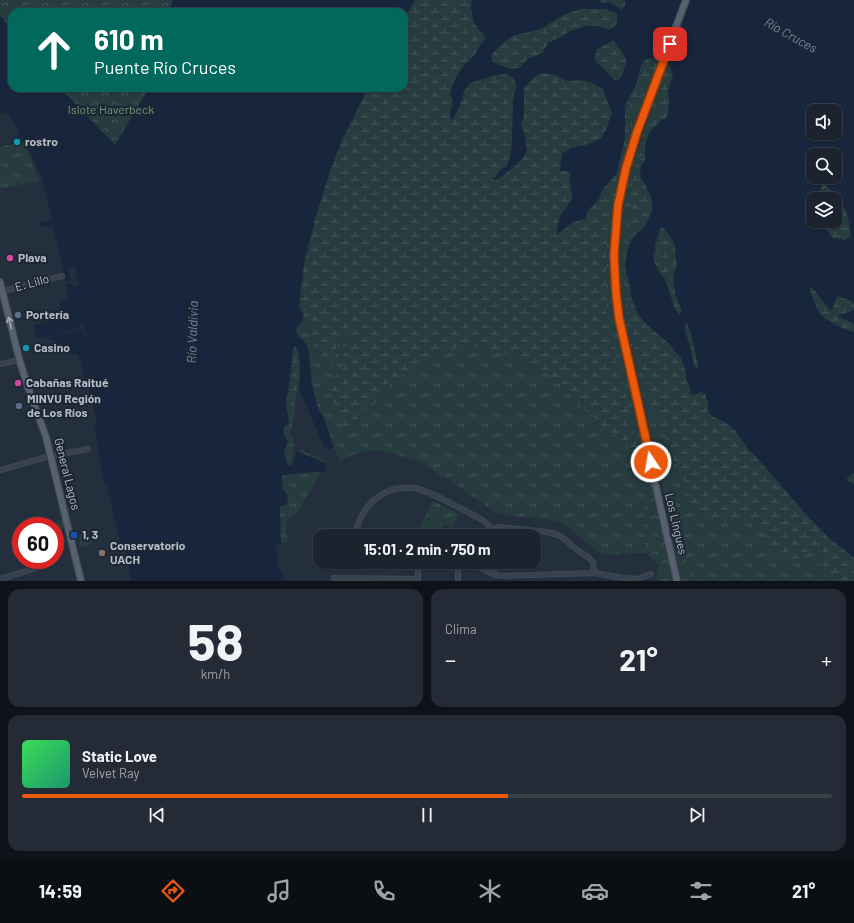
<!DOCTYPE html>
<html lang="es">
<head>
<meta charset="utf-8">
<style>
  :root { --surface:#1b232e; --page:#242b36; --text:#f1f3f6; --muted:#a0a4aa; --line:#39404a; --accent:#ea580c }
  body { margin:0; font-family:Barlow,sans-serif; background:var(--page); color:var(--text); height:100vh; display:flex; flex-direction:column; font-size:15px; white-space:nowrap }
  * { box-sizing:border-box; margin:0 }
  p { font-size:13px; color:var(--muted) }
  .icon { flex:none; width:22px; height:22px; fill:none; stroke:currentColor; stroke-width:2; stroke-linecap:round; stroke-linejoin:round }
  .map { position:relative; height:581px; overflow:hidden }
  .panel { display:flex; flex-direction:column; gap:8px; padding:8px; background:#0f1319; flex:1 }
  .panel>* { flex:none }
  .hud { position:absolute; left:8px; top:8px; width:400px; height:84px; border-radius:12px; box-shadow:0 1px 3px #0004,0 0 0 1px var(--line); background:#00695c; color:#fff; overflow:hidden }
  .buttons { position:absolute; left:806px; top:104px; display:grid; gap:8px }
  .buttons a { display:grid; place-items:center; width:36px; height:36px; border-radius:8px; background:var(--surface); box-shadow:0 1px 3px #0004,0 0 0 1px var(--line); font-size:20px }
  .speed { position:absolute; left:12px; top:517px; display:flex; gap:8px; font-size:20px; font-weight:700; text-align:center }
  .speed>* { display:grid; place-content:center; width:52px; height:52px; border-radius:50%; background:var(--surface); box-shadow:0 1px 3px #0004,0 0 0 1px var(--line); line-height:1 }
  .speed .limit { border:6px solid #d22; background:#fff; color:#111 }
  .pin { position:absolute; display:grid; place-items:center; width:34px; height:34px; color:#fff; margin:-17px; border-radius:8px; box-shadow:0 2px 6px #0006 }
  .me { position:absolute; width:44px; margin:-22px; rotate:348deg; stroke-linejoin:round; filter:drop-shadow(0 0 3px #0008) }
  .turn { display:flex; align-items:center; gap:14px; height:84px; padding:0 20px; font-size:18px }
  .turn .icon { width:52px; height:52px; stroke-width:2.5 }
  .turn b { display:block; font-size:28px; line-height:34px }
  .big { font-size:30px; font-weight:700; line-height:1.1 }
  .panel .tile { flex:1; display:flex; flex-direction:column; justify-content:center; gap:6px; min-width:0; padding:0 14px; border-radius:12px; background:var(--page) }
  .panel .dial { align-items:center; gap:0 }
  .dial b { font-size:52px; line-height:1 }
  .song { display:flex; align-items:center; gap:12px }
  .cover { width:48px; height:48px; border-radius:6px; background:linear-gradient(135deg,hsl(130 70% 55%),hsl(160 70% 35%)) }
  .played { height:4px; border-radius:2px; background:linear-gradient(90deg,var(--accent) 60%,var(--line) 60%) }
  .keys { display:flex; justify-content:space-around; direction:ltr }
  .heat { display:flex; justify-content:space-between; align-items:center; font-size:22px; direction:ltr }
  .panel .tiles { flex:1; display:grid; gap:8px; grid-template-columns:1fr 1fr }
  .tile:last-child { grid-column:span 2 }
  .trip { position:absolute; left:313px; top:529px; width:228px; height:40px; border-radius:12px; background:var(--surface); box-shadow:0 1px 3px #0004,0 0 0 1px var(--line); font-weight:700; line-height:40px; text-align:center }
  .tabs { display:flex; height:64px; justify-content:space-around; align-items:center; background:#0b0e12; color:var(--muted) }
  .tabs .icon { width:28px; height:28px }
  .tabs .current { color:var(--accent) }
  .tabs b { font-size:18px; color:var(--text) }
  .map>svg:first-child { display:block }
  .grass { fill:url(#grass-tufts); fill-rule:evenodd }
  .forest { fill:url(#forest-crowns) }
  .wetland { fill:url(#wetland-marsh) }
  .pitch { fill:#263c3f }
  .water { fill:#17263c; fill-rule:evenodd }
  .pier { fill:#242f3e }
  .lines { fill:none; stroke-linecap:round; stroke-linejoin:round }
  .canal { stroke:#17263c; stroke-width:4 }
  .minor-casing { stroke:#414a57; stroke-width:6 }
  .major-casing { stroke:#414a57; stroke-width:8 }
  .minor { stroke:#38414e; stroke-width:4.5 }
  .major { stroke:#56606e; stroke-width:6 }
  .oneway { stroke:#a1aab7 }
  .route-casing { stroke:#983908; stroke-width:10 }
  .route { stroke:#ea580c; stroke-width:7 }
  .culture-dot { fill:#0f9aa8; stroke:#1d2633; stroke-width:1.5 }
  .hotel-dot { fill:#d1479c; stroke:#1d2633; stroke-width:1.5 }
  .service-dot { fill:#5c6f8a; stroke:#1d2633; stroke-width:1.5 }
  .transit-dot { fill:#1a4fb4; stroke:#1d2633; stroke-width:1.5 }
  .education-dot { fill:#8d6e63; stroke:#1d2633; stroke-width:1.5 }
  .labels { text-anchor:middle; stroke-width:4; stroke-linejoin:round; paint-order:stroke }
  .park-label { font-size:12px; fill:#6b9a76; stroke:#1d2633 }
  .poi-label { font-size:12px; font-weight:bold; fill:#b4bcc9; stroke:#1d2633; text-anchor:start }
  .street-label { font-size:12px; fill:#b4bcc9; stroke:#1d2633 }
  .water-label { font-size:13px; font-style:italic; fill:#6d86a8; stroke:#1d2633 }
</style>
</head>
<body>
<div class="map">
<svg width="854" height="581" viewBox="0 0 854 581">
  <defs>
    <pattern id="grass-tufts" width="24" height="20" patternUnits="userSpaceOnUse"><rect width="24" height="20" fill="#263c3f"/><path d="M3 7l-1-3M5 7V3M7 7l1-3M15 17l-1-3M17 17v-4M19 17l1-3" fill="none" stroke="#435659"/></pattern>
    <pattern id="forest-crowns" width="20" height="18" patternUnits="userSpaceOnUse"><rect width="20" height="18" fill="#263c3f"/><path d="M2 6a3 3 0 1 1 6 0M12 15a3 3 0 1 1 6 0" fill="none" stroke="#435659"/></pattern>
    <pattern id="wetland-marsh" width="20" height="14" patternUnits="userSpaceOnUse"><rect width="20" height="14" fill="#263c3f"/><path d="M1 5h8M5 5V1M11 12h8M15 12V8" fill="none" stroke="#435659"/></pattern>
  </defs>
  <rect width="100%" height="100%" fill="#242f3e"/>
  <path class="grass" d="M412,0H624L813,133L854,154V581H687L672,517L668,509L656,454L657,450L656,445L654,443L647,422L642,393L625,322L620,286L619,264L621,223L629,175L652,108V104L648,102L618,204L616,291L667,548L646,553L607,555L601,553L561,522L552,520L505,515L495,512L445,477H442L440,476L439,474L421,462L385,451H364L340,460L334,449L332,448L305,395L297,387L294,418L290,432V435L294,438L293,447L292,459L294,461C299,459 298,454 301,450L303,449L305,453C314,454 320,457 326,463L302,505L296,513L290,517L287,522L286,530L288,539L286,542L279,543L277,484L297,334L296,330L298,326L300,308L366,88H404V16ZM813,155H835V177H813ZM813,199H835V221H813Z
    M20,142H22L31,158L38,178V181L0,189V147Z
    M433,501L459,514L452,528L444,524L437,536H430L418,530Z
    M62,520L64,528L56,531L55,529V526H37L36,525L42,523L43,525Z
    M86,531H87L90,542H91L92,544L80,547L79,542L81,540L79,538V534L82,531L86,533Z"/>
  <path class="forest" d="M0,0H173L169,12H12V30L0,16Z
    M60,88H149L115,145Z
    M348,339L350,341L338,356V364H335C334,353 338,343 348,339Z
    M652,491L657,503L662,526L666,550L673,581H659L656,577C664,561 650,561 646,551C644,544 643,507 645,501C646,498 648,495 649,492Z
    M670,509L673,513L681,532L683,546L691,581H681L668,518V512Z"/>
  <path class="wetland" d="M415,0H472L471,1L476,26L484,33L487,38L481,44L474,56L463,66L453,83L450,94L453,101L450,113L452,120L461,103L464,91L470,83L495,75L506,74L514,78L516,86L513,100L512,143L510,156L507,166L500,170L498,179L516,165L527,150L525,136L521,124L524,116V88L532,79L542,73L556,75L566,81L581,80L593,83L603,89L612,112C609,118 608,125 605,131C598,144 584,145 571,148L561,171H567L571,174L569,181L571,187L572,199L560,216L561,233L570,224L579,220L593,206L599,199L602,191L608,183L616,175L625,139V106L629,97L636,85L639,74L641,65L646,59L652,58L662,60L669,65L673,75L668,90L669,101L668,115L665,119L661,120L649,133L653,122L660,114L661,110L660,94L663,82L666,79L668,75L667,66L662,63L656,66V70L652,80L643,87L641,94L632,103L630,107L632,115V122L617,179L613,192L608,223L606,271V307L607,317L615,346V356L617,366L621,375L635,436L640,454V460L622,440L614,434L607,430L598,422L594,417L580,406L558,380L546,373L532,371L522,363L507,354L499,352L488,353L478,347L472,346L464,349L458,348L450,349L435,358L416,366L393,382L376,403L365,409L354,422L348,428L345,430L339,417L331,394L332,387L336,376L342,369L343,362V355L346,350L353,342V339L350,337C348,337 345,337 343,338C333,344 335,361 330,370C323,365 324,356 320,348C318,343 313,340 311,335C307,327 314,321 307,311H302L299,307L304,262L316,216L330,171L341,142L368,88H404V30H405L404,19Z
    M598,0H625V6L622,10C615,4 606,5 598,0Z
    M582,9H606L617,14V24L610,30L599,26L570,31L562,37L549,42L542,53L528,59L519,68L511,69L492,62L491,56C499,47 507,37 520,34C528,32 537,31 544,27C558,19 566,12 582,9Z
    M614,40L626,59V64L623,72L621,78L617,81C611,78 609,75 605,70C601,65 597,64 594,58L597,49Z
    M645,146V160L641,166V178L646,186L652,199V210L649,218L644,227L636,234C632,267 621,300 649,326C660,336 673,345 681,359C685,365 685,369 686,376C686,381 689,386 692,390L689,392H701L705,394L708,402V411L712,416L726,423L734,429L749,450L758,459L803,511L828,537L854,558V581C841,581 823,581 816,569C821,562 827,552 819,545L805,553L799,559L795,561L790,557L774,555L768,547L764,532L759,525L752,521L731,520L722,521L697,511L690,507L686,503L687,492L683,475L675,463L673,454L666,440L658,419L649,408L645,376L635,352V341L631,325L627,312V303L624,288L625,240L630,228L631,205L630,192L632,186L636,164L643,154Z
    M823,184C844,199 848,211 851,236L845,240L833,238L826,229L825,221H835V199H822L820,190Z
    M660,228H665L672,239L675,247L677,267L675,293L682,311L679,317C672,304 670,291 664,278C662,275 660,273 658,270C655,265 654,260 653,255L657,250L656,243L659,237Z
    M809,286L813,289L833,308L837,296L852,301L854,305V310C848,313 843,313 838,316L853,323L854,325V332C847,331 828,322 823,317C817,311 811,294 809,286Z
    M686,320L691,333L700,371L694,366L691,351L685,330Z
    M295,346C301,360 300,374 299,390H296C288,401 295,415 289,424L288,414L286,404L290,377L293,349Z"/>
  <path class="pitch" d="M431,511L445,518L436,536H433L421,530Z"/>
  <path class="water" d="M173,0H415L404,19V12H169Z
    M472,0H598L603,3L610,2L622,10L625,6V0H854V305L852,301L837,296L833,308L831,311C823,304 818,291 809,286C812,296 816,308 822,316C827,321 847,331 854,332V473L850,475L846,480L854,484V558L828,537L803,511L758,459L749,450L734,429L726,423L712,416L708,411V402L705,394L701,392L695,395L689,393L691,390L687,382L686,377L685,369L681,358L666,341L645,323L638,314L632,299L630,285L625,269L627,253L630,242L636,234L644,227L649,218L652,210V199L646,186L641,178L640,172L641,166L645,160V146L649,133L661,120L665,119L668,115L669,101L668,90L673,75L669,65L662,60L652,58L646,59L641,65L639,74L636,85L629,97L625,106V139L616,175L608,183L602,191L599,199L588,210L586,219C580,220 574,221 569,225C564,228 561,232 556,235L560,216L572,199L571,187L569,181L571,174L567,171H560L562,154L571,148L592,143L601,138L606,130L612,112L603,89L593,83L581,80L566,81L556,75L542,73L532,79L524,88V116L521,124L525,136L527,150L524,157L516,165L497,180H493L500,170L507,166L510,156L512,143L513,100L516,86L514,78L506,74L495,75L470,83L464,91L461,103L452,121L450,113L453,101L450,94L453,83L463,66L474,56L481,44L486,38C483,32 479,31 476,26C472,20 471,8 471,1ZM582,9H606L617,14V24L610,30L599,26H587L570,31L562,37L549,42L542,53L528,59L519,68L511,69L492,62L491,56C498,47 507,37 520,34C528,32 537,31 544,27C558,19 565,12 582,9ZM614,40L626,59V64L621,78L617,81C611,78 609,75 605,70C600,65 597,65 594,58L597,49ZM813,111H835V133H813ZM813,155H835V177H813ZM823,184C844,199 848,211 851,236L845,240L833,238L826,229L825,221H813V199H822L820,190ZM660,228H664L672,239L675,247L677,267L673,275L675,293L682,311L679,316C672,305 670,290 664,278C662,275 660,273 658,270C655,265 654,260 653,255C658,247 654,248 656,242C658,236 659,234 660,228ZM686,321L691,333L699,370L694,366L691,351L685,330Z
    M0,16L12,30V88H60L115,145L149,88H368L341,142L330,171L316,216L304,262L299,307C303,312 306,319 300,324C295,329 299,323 296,330L299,337L304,341L308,348L312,385L318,408L324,418L334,448L329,451L325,448L299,390L300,364L298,352L295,346L293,349L290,377L286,404L288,414L289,424L284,426C281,432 284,436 288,441L284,452L287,464L291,465C295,459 294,457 297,451L327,464L325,472H315L284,475L281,477L283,489L288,496L287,504L280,507L281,545H276L278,567L282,572L285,581H131L127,555L120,540L115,522L114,521C113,511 111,495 106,485H104L94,426L97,423V421L78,354L72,355L71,351L65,352L59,348H57L56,344L53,340L45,338L44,337L37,339L34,327L35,325L63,318L60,303L69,300L61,259L53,227H49V226L41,227L39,223L52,219L41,174L8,112L0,114Z
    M854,310V325L853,323L837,316C843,313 848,313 854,310Z"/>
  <path class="pier" d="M682,0H691L667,65L659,61Z
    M75,266L76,273H75L76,278L77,277L79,284L72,286L71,284L66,285V281L71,280L68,268Z
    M82,324L86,335L85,336L82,329L45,338V337L81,328L80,325Z"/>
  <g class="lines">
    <path class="canal" d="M16,138L25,134"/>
    <g class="minor-casing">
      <path id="minor" d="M3,291L62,276
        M0,364L20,360
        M0,470L50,456L88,449
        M492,530L498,527L547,532L555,534L562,537L577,550L588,557L593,562L594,570V573
        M327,536L328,533
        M355,536C359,512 377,489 403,488C407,488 411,487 415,488C431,492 446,501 460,508C473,515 490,521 495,536
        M400,536C409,527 414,531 424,536
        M471,562L494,575L504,576L594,573L623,578L637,579L651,574
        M494,575V562
        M334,578L418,579
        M0,579L40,567
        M418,580V562
        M458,581V571L461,562"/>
    </g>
    <g class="major-casing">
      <path id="major" d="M0,282L20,362L29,390L46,437L81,581
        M677,581L621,330C612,281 612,229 623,180C629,152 639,126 649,99C661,66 674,33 686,0"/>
    </g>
    <use href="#minor" class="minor"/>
    <use href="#major" class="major"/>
  </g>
  <defs><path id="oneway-shaft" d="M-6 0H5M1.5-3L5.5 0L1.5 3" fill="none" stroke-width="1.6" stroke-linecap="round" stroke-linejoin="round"/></defs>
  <use class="oneway" href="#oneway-shaft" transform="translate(10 323) rotate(-104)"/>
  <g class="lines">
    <g class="route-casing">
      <path id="route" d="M651,462L619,318L616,293L614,255L618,205L626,168L637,132L670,44"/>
    </g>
    <use href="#route" class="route"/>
  </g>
  <g class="culture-dot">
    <circle cx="17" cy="142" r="4"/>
    <circle cx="26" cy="348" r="4"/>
  </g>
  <g class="hotel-dot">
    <circle cx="10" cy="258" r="4"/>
    <circle cx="18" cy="383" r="4"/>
  </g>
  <g class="service-dot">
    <circle cx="18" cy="315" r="4"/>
    <circle cx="19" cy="406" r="4"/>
  </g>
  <rect class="transit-dot" x="70" y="531" width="8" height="8" rx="2"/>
  <circle class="education-dot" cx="102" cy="553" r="4"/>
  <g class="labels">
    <g class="park-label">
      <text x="111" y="114">Islote Haverbeck</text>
    </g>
    <g class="poi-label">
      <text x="25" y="146">rostro</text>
      <text x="18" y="262">Plava</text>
      <text x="26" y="319">Portería</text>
      <text x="34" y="352">Casino</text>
      <text x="26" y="387">Cabañas Raitué</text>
      <text x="27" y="403">MINVU Región<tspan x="27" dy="14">de Los Ríos</tspan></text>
      <text x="82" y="539">1, 3</text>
      <text x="110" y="550">Conservatorio<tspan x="110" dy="14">UACH</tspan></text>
    </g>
    <g class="street-label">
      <text transform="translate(32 283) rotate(-15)" y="4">E. Lillo</text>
      <text transform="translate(67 474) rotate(76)" y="4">General Lagos</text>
      <text transform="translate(676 524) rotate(77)" y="4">Los Lingues</text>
    </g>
    <g class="water-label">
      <text transform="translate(791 35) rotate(29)" y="5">Río Cruces</text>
      <text transform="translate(192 332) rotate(-88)" y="5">Río Valdivia</text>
    </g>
  </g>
</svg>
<div class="buttons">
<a><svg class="icon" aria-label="sound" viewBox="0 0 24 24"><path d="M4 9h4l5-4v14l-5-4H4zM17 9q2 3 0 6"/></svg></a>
<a><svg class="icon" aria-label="search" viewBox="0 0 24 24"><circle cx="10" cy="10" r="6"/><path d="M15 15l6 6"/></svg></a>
<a><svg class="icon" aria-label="layers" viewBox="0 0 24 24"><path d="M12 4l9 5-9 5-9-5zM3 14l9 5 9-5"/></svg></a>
</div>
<div class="speed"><div class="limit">60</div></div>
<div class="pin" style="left:670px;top:44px;background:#d93025"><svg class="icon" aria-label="arrive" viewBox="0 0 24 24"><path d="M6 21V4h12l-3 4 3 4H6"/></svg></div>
<svg class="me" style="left:651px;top:462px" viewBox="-20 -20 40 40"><circle r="17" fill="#ea580c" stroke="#fff" stroke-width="3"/><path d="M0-11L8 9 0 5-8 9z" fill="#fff"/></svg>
<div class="trip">15:01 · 2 min · 750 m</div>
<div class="hud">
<div class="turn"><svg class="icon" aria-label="ahead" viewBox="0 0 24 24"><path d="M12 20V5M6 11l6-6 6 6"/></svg><div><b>610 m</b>Puente Río Cruces</div></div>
</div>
</div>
<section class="panel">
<div class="tiles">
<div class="tile dial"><b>58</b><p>km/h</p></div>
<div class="tile"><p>Clima</p>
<div class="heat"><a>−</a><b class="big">21°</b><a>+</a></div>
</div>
<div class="tile">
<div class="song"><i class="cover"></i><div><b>Static Love</b><p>Velvet Ray</p></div></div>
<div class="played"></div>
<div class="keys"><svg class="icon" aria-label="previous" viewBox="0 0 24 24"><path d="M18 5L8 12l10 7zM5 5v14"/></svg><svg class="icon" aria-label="pause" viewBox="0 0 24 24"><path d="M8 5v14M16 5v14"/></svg><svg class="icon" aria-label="next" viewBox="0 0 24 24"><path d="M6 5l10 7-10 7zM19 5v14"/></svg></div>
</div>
</div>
</section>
<nav class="tabs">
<b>14:59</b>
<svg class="icon current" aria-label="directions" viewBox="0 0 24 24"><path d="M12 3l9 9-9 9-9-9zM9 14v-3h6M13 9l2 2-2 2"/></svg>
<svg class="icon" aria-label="music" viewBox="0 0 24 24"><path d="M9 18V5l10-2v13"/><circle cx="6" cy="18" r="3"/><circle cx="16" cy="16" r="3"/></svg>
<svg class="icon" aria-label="phone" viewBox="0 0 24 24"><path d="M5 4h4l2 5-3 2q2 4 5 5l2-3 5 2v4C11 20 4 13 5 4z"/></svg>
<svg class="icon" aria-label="climate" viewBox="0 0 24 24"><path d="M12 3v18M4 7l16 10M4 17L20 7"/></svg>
<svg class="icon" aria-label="car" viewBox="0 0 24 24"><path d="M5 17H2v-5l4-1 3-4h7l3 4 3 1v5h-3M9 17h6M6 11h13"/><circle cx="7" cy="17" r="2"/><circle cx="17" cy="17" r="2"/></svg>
<svg class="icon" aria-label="filters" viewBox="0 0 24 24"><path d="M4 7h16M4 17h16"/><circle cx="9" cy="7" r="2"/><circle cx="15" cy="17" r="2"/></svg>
<b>21°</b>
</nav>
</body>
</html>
